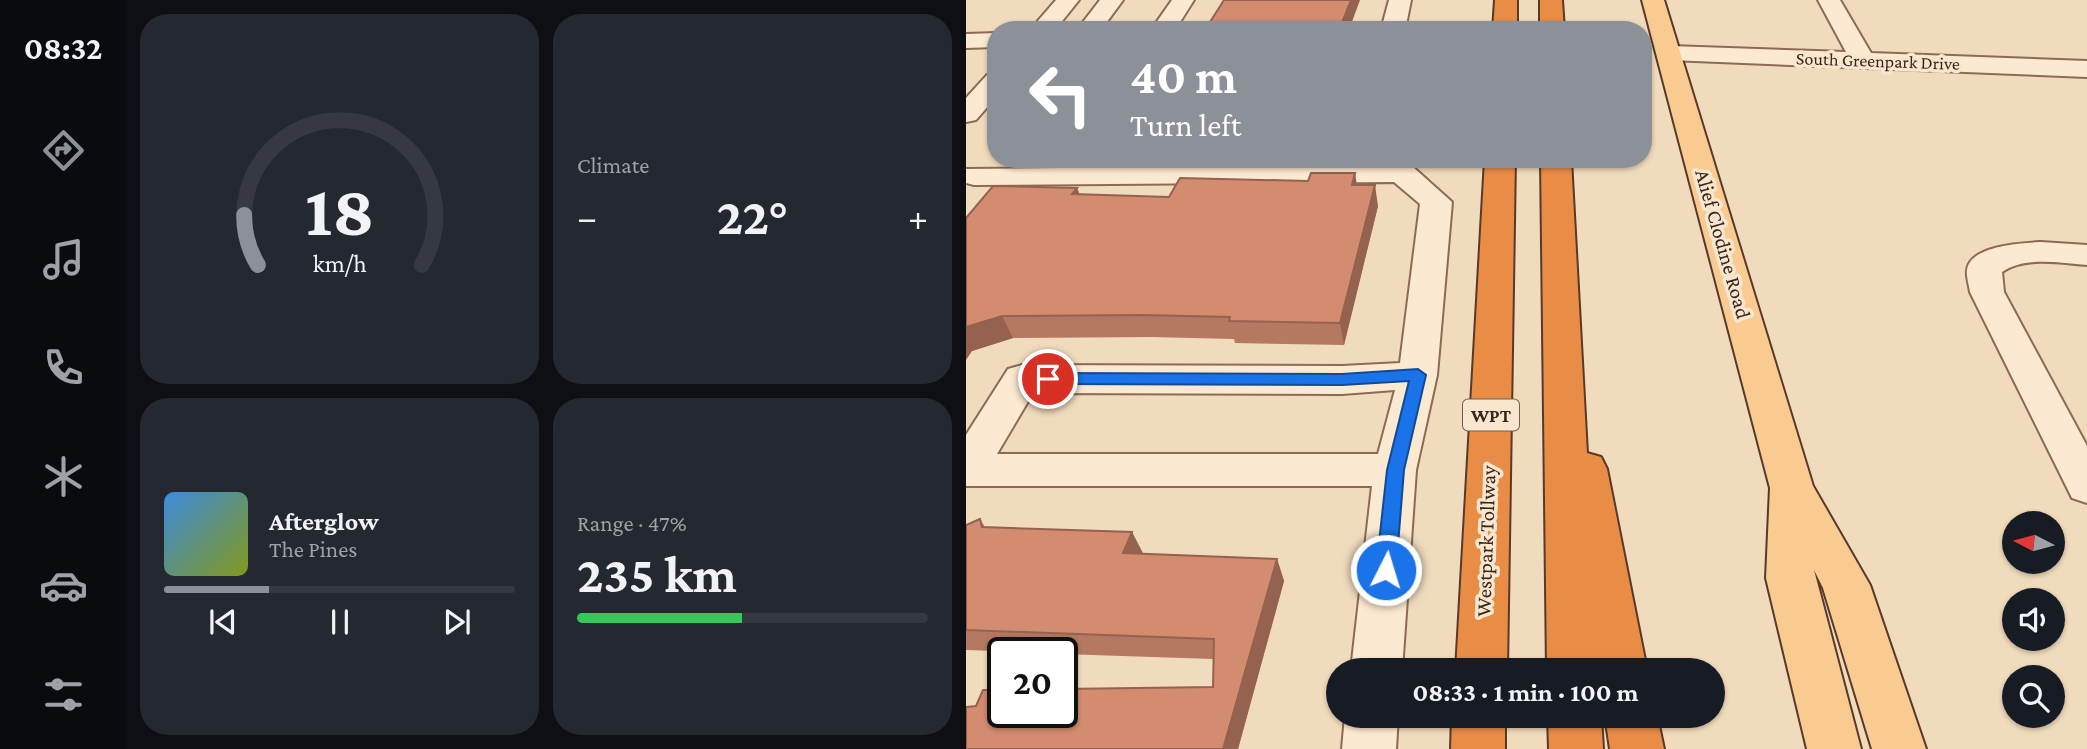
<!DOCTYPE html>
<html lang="en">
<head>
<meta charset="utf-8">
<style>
  :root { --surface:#171b24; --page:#242831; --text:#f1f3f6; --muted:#9ea1a6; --line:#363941; --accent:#8c9099 }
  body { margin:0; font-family:"Crimson Pro",serif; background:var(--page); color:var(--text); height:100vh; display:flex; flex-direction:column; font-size:26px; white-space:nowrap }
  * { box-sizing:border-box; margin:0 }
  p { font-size:23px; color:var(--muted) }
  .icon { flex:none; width:38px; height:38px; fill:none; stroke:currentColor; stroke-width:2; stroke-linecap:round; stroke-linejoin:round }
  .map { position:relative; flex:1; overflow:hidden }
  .panel { display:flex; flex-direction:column; gap:14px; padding:14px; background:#0d0f14; width:840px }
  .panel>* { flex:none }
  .guide { position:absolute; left:21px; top:21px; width:665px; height:147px; border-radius:28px; box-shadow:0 2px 5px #0004; background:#8c9099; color:#fff; overflow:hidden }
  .needle { width:46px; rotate:276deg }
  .fabs { position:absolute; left:1036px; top:511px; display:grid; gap:14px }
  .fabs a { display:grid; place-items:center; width:63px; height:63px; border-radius:50%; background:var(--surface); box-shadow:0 2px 5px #0004; font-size:35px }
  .speed { position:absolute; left:21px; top:637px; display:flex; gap:14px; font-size:35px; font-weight:700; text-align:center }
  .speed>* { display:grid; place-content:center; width:91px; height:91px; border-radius:50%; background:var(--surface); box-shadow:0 2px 5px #0004; line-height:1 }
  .speed .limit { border:4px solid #111; border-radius:10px; background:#fff; color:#111 }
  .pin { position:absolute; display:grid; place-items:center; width:60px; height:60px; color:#fff; margin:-30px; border:4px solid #fff; border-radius:50%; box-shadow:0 2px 7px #0007 }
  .me { position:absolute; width:77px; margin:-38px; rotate:5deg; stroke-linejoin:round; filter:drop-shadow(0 0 5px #0008) }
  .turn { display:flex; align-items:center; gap:24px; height:147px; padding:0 28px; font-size:32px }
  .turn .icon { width:91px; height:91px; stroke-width:2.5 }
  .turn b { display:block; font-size:49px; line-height:60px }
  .big { font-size:52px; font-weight:700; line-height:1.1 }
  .panel .tile { flex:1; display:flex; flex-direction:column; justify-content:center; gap:10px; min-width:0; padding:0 24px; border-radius:28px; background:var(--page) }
  .panel .dial { align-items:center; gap:0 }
  .dial svg { height:182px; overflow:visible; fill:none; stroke:var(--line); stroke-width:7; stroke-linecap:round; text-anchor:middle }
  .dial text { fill:var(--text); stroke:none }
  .song { display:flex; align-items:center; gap:21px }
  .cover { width:84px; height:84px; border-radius:10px; background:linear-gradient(135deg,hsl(210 70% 55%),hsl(70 70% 35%)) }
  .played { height:7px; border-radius:4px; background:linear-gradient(90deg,var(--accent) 30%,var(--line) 30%) }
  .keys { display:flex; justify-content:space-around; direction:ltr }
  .heat { display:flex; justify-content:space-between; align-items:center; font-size:38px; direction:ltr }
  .charge { height:10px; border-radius:5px; background:linear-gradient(90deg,#34c759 47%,var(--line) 0) }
  .panel .tiles { flex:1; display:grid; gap:14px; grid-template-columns:repeat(2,1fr) }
  .trip { position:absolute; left:360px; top:658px; width:399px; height:70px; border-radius:35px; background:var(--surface); box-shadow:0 2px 5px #0004; font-weight:700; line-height:70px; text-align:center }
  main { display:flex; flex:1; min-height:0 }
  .tabs { display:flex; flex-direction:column; width:126px; justify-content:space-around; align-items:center; background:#090b0e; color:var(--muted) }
  .tabs .icon { width:49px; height:49px }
  .tabs .current { color:var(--accent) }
  .tabs b { font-size:32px; color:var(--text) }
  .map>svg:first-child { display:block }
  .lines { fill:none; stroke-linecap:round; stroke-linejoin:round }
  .minor-casing { stroke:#8b6b55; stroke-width:4 }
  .major-casing { stroke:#58392a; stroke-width:4 }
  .highway-casing { stroke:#58392a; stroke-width:4 }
  .minor { fill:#fce9d1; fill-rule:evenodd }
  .major { fill:#f9cb91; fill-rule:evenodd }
  .highway { fill:#e98c46; fill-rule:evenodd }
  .wall { fill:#b57860 }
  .shaded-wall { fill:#94624e }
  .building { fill:#d38c70; stroke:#94624e; stroke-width:2 }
  .route { fill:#1a73e8; stroke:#114b97; stroke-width:2 }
  .labels { text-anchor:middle; stroke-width:7; stroke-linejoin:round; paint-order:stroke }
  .far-street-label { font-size:18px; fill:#39251b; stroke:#f8e6ce }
  .shield { fill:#f8e6ce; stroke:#725f51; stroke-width:2 }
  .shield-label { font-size:19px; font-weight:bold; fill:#39251b }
  .street-label { font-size:21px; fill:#39251b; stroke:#f8e6ce }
</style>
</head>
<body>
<main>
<nav class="tabs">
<b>08:32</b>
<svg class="icon current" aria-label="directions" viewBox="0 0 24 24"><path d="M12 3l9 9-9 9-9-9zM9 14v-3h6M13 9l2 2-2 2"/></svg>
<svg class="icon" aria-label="music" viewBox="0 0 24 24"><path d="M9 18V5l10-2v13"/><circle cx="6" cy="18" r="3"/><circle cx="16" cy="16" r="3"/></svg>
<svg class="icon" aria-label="phone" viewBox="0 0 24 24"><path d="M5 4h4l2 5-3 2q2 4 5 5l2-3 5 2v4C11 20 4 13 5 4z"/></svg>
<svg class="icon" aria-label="climate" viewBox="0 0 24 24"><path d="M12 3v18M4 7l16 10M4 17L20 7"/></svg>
<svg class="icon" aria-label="car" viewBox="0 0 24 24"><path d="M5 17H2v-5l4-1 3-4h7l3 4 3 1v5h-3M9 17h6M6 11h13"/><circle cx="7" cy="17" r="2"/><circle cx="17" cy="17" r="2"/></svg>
<svg class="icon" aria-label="filters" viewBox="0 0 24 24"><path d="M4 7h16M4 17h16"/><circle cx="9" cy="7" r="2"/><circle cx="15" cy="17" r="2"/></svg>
</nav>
<section class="panel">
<div class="tiles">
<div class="tile dial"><svg viewBox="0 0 100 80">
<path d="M14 69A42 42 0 1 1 86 69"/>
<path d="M14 69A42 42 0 0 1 8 47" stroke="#8c9099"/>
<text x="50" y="56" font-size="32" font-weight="700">18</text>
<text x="50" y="72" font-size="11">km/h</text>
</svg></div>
<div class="tile"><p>Climate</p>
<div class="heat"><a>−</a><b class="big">22°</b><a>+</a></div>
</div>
<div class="tile">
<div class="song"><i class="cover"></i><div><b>Afterglow</b><p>The Pines</p></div></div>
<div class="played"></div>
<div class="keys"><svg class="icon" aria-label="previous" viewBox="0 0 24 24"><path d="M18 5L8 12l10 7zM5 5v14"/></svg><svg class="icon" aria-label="pause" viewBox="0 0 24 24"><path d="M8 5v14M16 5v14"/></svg><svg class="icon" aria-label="next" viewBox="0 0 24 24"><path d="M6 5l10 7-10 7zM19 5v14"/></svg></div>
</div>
<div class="tile"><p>Range · 47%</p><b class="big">235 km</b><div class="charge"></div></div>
</div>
</section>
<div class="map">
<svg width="1121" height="749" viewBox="0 0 1121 749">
  <rect width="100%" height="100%" fill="#f1dbbd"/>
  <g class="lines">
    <g class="minor-casing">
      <path id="minor" d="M90,0H113L89,30H64Z
        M134,0H157L135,30H111Z
        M206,0H228L209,30H185Z
        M423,0H445L439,30H415Z
        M852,0H874L905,53L1121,61V77L704,60L695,58L692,53L695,48L704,46L880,52Z
        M30,33V47L0,48V34Z
        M30,73V97L10,120L0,122V98L21,75Z
        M436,164L447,167L486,202L471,375L450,470L436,670H385L406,486H0V435L42,369L56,365L376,366L434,363L454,204L428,182L8,185L0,183V169ZM429,390L412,454H31L67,393L376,394Z
        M1075,242L1121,245V265C1093,263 1060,256 1036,272L1038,292L1121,446V503L1106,498L1004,292C1003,285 1000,276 1001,270C1004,245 1057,243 1075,242Z
        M379,716H432L430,749H376Z"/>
    </g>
    <g class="major-casing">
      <path id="major" d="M676,0H698L847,486L904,585L960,749H906L857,588L848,570L895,749H841L800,578L804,488Z"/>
    </g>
    <g class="highway-casing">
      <path id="highway" d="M529,0H551V30H527Z
        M574,0H596L598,30H574Z
        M519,159H549L541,670H490Z
        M575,159H605L621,453L635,457L641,469L681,670H581Z
        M486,716H539V749H485Z
        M582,716H635L637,749H583Z
        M639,716H691L698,749H644Z"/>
    </g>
    <use href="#minor" class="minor"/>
    <use href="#major" class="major"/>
    <use href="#highway" class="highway"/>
  </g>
  <path class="wall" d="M389,173L391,185L412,206L378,345L269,343L268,339L185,337L47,338L6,351L111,188L114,195L203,197L342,181Z
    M14,519L19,527L166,532L176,554L311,559L318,581L272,749H0L10,706L247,687V659L96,654V653L0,650V525Z"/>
  <path class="shaded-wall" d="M385,0H394L383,30H373Z
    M389,173L392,194L386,185Z
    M409,185L412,206L378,345L374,323Z
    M111,188L119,209L106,194Z
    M36,316L47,338L6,351L0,360V327Z
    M166,532L177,553L168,575L157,553Z
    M311,559L318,581L272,749H257Z"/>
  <path class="building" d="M258,0H385L373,30H239Z
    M345,173H389L386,185H409L374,323L263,321L264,317L176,315L36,316L0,327V218L27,186L111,188L106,194L203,197L214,178L342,181Z
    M14,519L16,527L166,532L157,553L311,559L257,749H0V707L10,706L17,690H37V712H96V689L247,687L248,639L0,630V525Z"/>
  <path class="route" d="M452,369L460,375L438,470L430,570L427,576L420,579L413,576L410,570L421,470L443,381L376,385L82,384L74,379L82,373L376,374Z"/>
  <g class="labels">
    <g class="far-street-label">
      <text transform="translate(912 61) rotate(2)" y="6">South Greenpark Drive</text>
    </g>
    <rect class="shield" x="497" y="399.5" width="56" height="31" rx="5"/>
    <g class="shield-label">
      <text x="525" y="422">WPT</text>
    </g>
    <g class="street-label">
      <text transform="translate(757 244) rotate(74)" y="7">Alief Clodine Road</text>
      <text transform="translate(520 541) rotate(-88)" y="7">Westpark Tollway</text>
    </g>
  </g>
</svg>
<div class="fabs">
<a><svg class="needle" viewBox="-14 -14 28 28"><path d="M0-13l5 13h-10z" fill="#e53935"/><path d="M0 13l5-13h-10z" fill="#9ea1a6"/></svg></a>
<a><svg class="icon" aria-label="sound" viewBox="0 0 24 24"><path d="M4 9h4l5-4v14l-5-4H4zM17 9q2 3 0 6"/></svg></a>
<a><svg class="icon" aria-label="search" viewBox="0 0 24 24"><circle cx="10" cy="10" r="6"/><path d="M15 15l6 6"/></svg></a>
</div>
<div class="speed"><div class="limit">20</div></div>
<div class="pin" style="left:82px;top:379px;background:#d93025"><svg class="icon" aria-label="arrive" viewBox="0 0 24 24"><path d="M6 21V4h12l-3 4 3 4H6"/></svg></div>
<svg class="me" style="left:420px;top:570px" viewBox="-20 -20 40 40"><circle r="17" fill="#1a73e8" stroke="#fff" stroke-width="3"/><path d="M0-11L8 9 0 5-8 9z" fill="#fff"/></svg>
<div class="trip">08:33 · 1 min · 100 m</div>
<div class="guide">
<div class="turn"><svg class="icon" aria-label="left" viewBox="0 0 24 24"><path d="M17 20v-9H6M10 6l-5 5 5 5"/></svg><div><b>40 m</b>Turn left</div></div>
</div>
</div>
</main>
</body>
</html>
